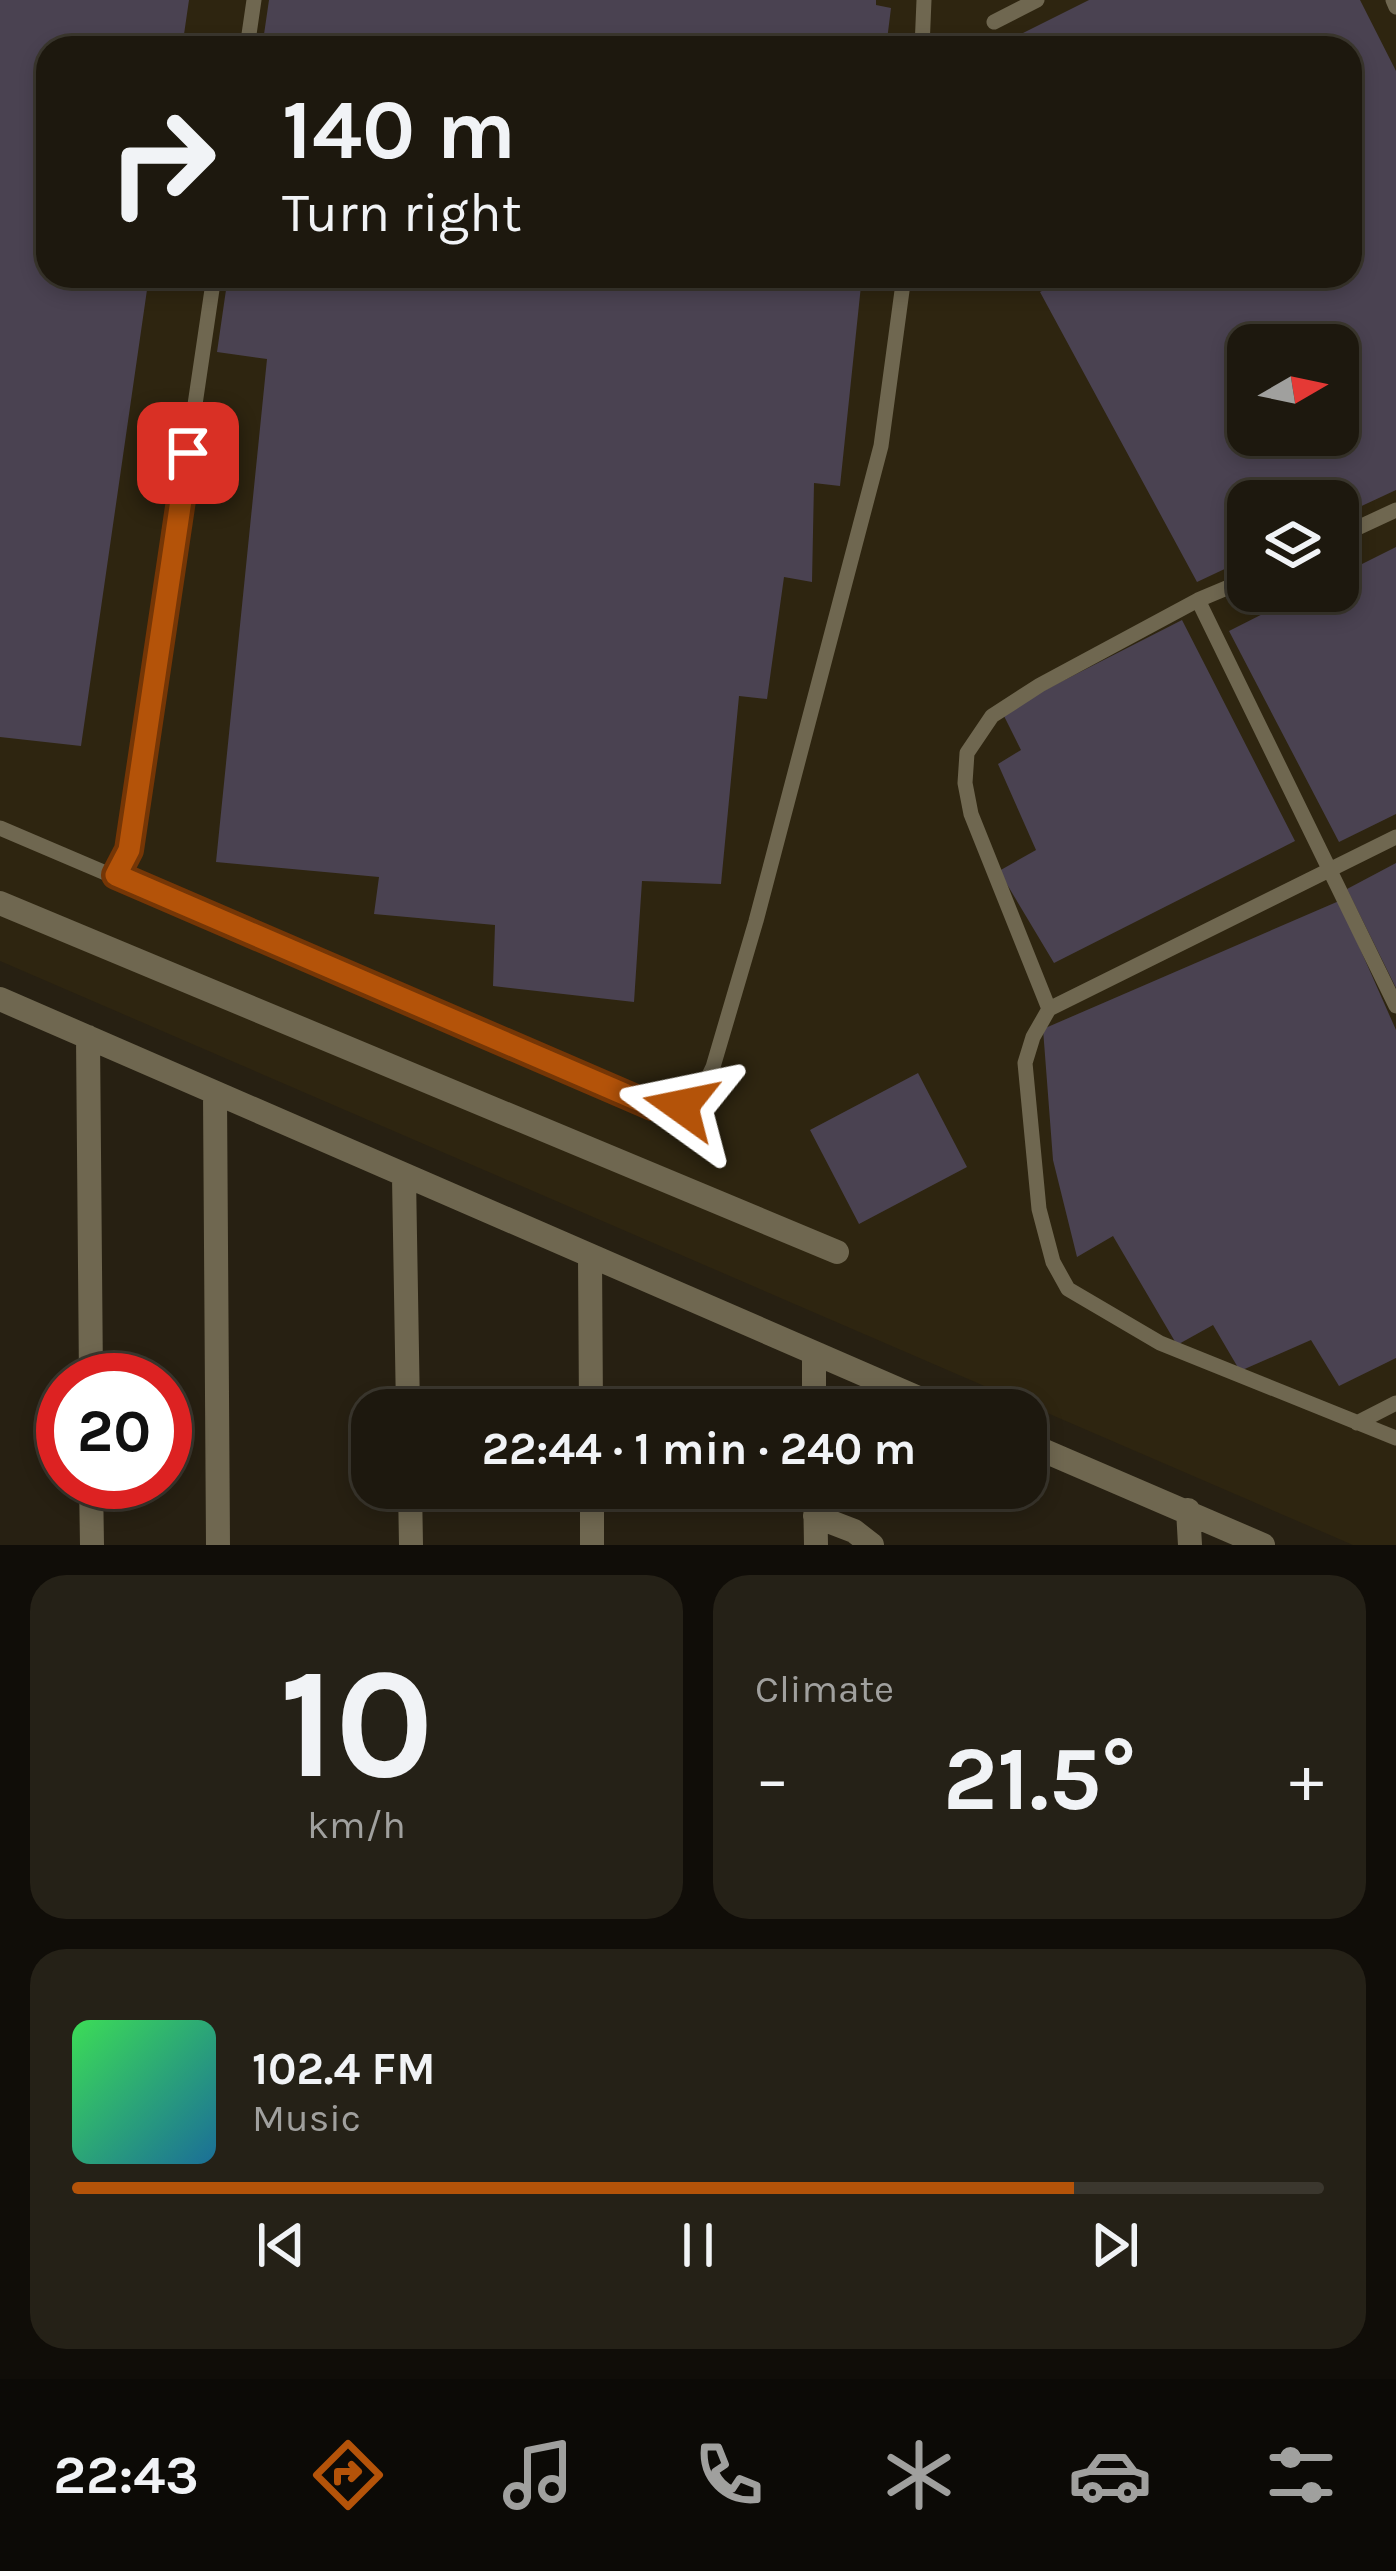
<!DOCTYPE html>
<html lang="en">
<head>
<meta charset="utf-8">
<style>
  :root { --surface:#1d180e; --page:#252117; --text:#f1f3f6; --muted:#a0a09e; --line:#3b372e; --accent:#b45309 }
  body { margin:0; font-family:Karla,sans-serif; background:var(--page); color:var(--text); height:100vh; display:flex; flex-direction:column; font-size:45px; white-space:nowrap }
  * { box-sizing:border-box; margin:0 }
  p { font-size:39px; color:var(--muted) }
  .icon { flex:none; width:66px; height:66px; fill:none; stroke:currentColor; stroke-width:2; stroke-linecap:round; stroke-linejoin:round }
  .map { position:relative; height:1545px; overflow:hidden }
  .panel { display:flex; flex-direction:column; gap:30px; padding:30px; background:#100d08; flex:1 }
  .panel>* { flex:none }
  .hud { position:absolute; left:36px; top:36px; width:1326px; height:252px; border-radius:36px; box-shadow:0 6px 18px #0003,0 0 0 3px var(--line); background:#1d180e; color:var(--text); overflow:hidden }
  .needle { width:78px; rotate:81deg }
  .tools { position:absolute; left:1227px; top:324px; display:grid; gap:24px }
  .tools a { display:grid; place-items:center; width:132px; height:132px; border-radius:24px; background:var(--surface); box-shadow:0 6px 18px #0003,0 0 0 3px var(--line); font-size:60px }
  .speed { position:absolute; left:36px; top:1353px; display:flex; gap:24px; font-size:60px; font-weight:700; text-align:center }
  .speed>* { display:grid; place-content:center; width:156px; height:156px; border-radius:50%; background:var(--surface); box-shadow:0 6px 18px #0003,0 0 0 3px var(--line); line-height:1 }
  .speed .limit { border:18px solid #d22; background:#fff; color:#111 }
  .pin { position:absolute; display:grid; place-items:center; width:102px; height:102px; color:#fff; margin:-51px; border-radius:24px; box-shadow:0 6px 18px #0006 }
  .me { position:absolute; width:132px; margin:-66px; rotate:282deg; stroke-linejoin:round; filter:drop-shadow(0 0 9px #0008) }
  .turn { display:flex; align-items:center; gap:42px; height:252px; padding:0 48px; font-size:54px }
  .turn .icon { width:156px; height:156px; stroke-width:2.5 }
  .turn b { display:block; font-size:84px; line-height:102px }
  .big { font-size:90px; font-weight:700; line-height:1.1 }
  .panel .card { flex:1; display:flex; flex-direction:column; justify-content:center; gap:18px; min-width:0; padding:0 42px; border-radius:36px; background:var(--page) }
  .panel .dial { align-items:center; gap:0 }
  .dial b { font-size:156px; line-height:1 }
  .song { display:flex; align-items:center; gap:36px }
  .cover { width:144px; height:144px; border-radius:18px; background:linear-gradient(135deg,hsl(130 70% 55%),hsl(200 70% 35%)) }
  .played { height:12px; border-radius:6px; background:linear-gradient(90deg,var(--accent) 80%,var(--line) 80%) }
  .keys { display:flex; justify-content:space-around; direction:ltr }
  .heat { display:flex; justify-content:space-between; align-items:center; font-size:66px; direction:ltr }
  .panel .tiles { flex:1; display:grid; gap:30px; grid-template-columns:1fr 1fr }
  .card:last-child { grid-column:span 2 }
  .trip { position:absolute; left:351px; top:1389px; width:696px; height:120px; border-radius:36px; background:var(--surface); box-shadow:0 6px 18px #0003,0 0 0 3px var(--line); font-weight:700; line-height:120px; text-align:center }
  .tabs { display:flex; height:192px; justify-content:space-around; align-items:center; background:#0c0a06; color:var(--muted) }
  .tabs .icon { width:84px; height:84px }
  .tabs .current { color:var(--accent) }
  .tabs b { font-size:54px; color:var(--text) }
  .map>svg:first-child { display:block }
  .built { fill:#2e2510; fill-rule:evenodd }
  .building { fill:#4a4251; fill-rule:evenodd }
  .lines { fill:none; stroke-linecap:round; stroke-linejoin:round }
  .service { stroke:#6f6750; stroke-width:15 }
  .minor { stroke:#6f6750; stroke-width:24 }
  .route-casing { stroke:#753606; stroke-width:30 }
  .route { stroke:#b45309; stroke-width:21 }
</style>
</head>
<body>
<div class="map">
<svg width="1396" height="1545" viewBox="0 0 1396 1545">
  <rect width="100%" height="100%" fill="#272012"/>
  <path class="built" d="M0,0H1396V1545H1353L0,961ZM48,48H1350V276H48ZM1248,345H1338V435H1248ZM1248,501H1338V591H1248Z"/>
  <path class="building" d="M0,0H189L182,48H48V276H149L81,746L0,737Z
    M269,0H876V5L891,8L886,48H262Z
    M1089,0H1360L1396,71V490L1338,517V501H1248V558L1197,582L1040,292L1068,276H1350V48H1013L1009,40ZM1248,345H1338V435H1248Z
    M228,276H862L840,486L814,483L812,582L784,577L767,699L739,696L721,884L642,881L634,1002L493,986L495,925L374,914L379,877L216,862L267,359L217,352Z
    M1396,547V814L1339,842L1229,631L1308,591H1338V576Z
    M1182,620L1295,841L1054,963L999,871L1036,850L998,764L1021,750L1002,712Z
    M1396,863V988L1347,889Z
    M1339,901L1396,1030V1358L1339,1386L1311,1340L1240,1371L1213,1325L1177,1345L1113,1236L1077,1257L1053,1160L1043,1029Z
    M918,1073L967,1167L859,1224L810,1130Z"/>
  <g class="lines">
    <path class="service" d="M1393,0L1396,7
      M994,22L1037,0
      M247,48L254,0
      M922,48L924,0
      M1338,537L1396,510
      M1248,579L1198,600L1040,685L992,716L967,753L965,783L971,814L1049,1009L1033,1037L1025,1063L1039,1209L1053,1262L1068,1289L1160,1343L1396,1438
      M1198,600L1396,1006
      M0,828L652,1106H681L700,1094L713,1067L756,921L881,446L904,276
      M116,875L129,851L214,276
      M1049,1009L1396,837
      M1357,1423L1396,1403"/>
    <path class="minor" d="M0,903L837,1252
      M0,999L946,1410
      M88,1037L91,1380
      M215,1095L218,1545
      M404,1177L408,1410
      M590,1256L591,1410
      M814,1354V1410
      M1026,1443L1263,1545
      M91,1482L92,1545
      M410,1488L411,1545
      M592,1488V1545
      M815,1488L816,1545
      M1188,1510L1190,1545
      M815,1516L854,1531L872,1545"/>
  </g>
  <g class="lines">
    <g class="route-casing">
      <path id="route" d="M188,453L129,850L116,875L652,1106H681"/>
    </g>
    <use href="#route" class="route"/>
  </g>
</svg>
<div class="tools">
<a><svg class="needle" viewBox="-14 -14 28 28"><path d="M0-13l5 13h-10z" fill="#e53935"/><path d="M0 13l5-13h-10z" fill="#a0a09e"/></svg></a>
<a><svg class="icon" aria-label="layers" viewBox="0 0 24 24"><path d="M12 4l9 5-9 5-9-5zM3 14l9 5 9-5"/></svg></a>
</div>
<div class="speed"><div class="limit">20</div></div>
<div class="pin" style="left:188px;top:453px;background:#d93025"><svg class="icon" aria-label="arrive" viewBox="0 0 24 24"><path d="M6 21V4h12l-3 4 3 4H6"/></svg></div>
<svg class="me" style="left:681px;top:1106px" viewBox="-20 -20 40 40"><path d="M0-17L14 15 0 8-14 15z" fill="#b45309" stroke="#fff" stroke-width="4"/></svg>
<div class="trip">22:44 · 1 min · 240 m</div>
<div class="hud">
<div class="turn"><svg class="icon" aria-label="right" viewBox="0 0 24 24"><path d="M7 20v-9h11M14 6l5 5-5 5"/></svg><div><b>140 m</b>Turn right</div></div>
</div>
</div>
<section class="panel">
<div class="tiles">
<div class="card dial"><b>10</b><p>km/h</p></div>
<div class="card"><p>Climate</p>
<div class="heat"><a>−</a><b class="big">21.5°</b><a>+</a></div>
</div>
<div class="card">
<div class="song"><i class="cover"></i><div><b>102.4 FM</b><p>Music</p></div></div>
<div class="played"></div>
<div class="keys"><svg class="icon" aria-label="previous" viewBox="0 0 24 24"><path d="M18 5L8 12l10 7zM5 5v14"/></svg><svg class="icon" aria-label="pause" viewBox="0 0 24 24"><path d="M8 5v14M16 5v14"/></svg><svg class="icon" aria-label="next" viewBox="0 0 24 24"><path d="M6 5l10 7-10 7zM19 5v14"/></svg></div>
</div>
</div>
</section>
<nav class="tabs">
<b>22:43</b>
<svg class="icon current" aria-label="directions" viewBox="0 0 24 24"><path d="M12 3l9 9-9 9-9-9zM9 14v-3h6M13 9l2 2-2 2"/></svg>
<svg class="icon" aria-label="music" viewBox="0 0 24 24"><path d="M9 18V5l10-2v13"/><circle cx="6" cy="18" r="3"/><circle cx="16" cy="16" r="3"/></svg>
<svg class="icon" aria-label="phone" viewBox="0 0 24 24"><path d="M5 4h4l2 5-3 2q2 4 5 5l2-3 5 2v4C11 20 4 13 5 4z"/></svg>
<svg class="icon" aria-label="climate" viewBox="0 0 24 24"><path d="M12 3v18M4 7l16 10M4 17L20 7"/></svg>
<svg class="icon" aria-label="car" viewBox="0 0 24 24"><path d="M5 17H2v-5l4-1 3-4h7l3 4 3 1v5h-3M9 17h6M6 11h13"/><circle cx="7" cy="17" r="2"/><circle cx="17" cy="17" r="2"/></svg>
<svg class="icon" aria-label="filters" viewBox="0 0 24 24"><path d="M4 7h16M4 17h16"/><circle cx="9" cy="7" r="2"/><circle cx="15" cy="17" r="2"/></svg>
</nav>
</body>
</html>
